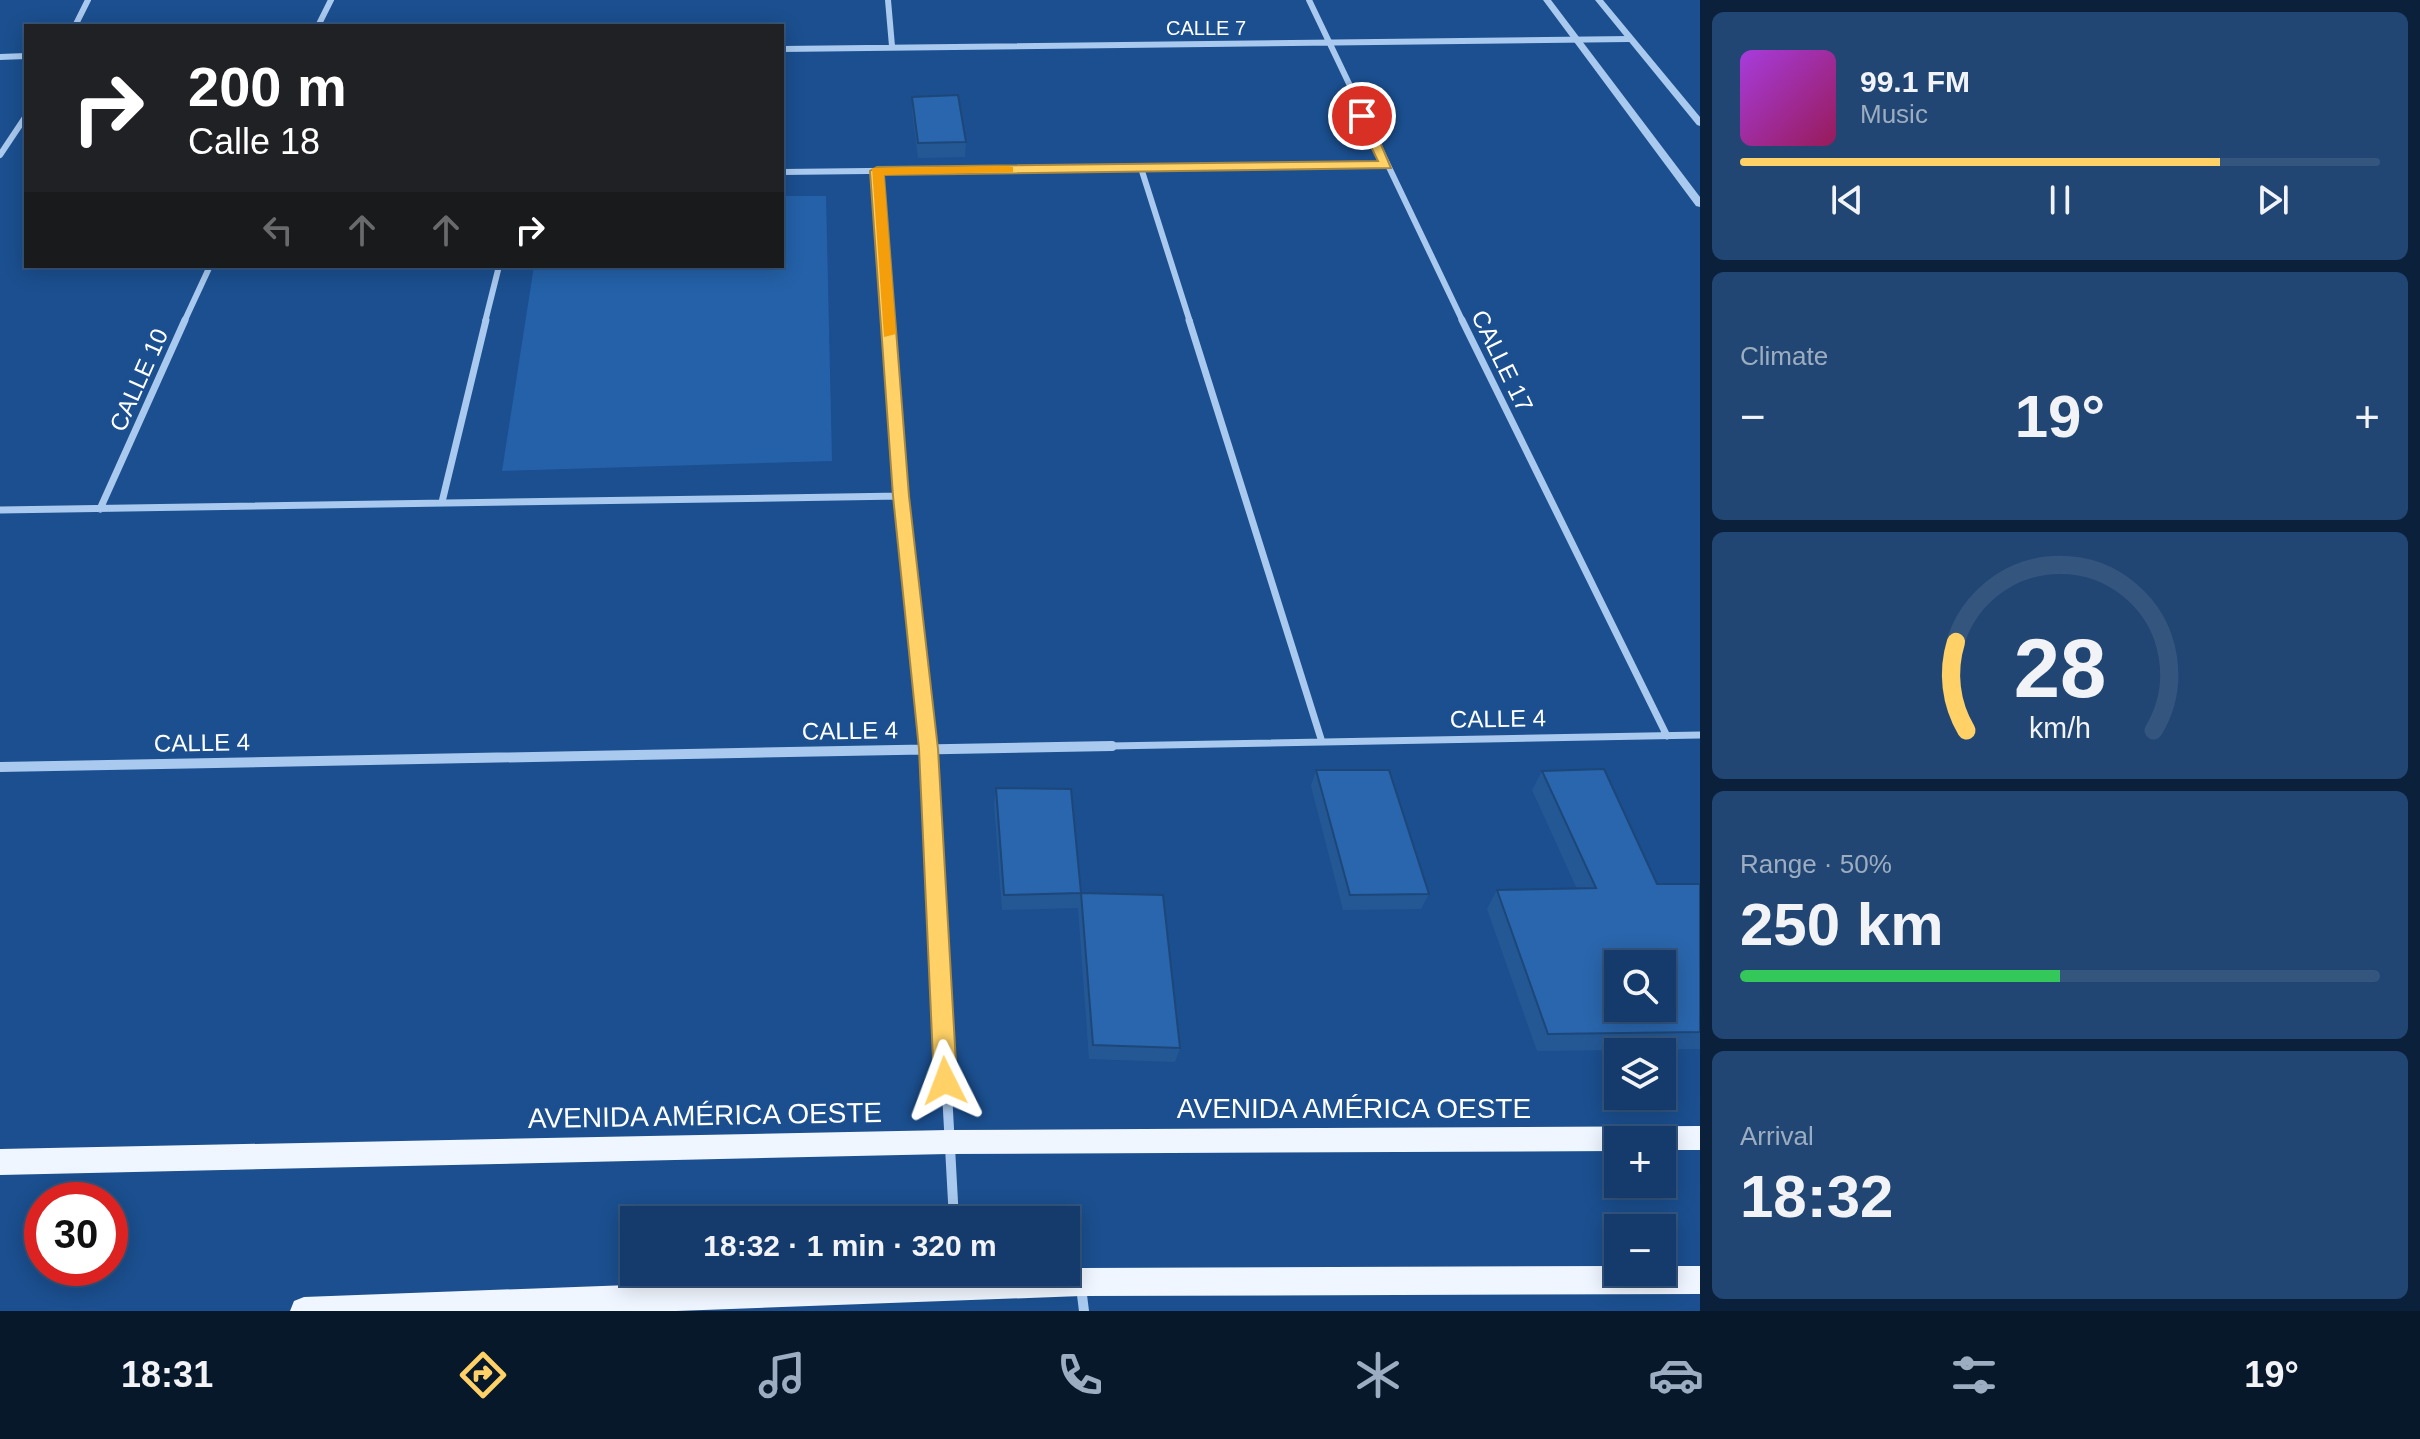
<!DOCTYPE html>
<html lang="en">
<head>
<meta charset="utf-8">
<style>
  :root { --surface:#143b6b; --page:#214673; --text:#f1f3f6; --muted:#9dadc1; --line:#33557e; --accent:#ffd166 }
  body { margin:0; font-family:Arial,sans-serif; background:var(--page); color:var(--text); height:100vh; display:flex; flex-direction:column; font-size:30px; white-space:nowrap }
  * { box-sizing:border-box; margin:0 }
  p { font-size:26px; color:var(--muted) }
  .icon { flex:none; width:44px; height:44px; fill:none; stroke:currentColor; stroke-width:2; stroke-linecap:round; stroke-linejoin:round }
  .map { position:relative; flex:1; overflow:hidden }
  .sheet { display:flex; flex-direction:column; gap:12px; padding:12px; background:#0b203b; width:720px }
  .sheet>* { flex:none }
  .top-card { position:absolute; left:24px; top:24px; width:760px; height:244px; border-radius:0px; box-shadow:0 4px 20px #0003,0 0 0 2px var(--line); background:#202124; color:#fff; overflow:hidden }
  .fabs { position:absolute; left:1604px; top:950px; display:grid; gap:16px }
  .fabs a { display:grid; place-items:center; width:72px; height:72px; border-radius:0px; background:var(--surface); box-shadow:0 4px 20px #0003,0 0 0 2px var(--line); font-size:40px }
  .speed { position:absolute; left:24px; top:1182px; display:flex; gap:16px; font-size:40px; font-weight:700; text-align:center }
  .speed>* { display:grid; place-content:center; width:104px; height:104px; border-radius:50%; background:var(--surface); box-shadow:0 4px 20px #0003,0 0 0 2px var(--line); line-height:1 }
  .speed .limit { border:12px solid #d22; background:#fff; color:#111 }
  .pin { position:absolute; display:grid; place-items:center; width:68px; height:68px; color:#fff; margin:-34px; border:4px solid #fff; border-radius:50%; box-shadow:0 2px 8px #0007 }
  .me { position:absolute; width:88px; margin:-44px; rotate:357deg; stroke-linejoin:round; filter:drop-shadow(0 0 6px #0008) }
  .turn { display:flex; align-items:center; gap:28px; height:168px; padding:0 32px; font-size:36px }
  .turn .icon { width:104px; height:104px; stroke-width:2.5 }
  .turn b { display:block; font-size:56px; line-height:68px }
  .lanes { display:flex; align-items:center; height:76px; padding:0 32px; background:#0003; justify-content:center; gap:40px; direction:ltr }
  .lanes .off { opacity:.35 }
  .big { font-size:60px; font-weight:700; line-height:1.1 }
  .sheet .card { flex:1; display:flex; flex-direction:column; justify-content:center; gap:12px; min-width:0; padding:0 28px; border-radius:12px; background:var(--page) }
  .sheet .dial { align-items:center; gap:0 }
  .dial svg { height:208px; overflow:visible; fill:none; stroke:var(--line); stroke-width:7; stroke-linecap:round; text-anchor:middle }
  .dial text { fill:var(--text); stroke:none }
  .song { display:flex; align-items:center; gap:24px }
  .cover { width:96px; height:96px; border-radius:12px; background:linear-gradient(135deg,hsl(280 70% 55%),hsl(330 70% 35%)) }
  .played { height:8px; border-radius:4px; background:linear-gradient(90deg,var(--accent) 75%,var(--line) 75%) }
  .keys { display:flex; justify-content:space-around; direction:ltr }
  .heat { display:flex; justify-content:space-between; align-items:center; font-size:44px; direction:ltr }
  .charge { height:12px; border-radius:6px; background:linear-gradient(90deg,#34c759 50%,var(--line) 0) }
  .trip { position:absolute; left:620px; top:1206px; width:460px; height:80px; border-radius:0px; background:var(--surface); box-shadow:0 4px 20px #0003,0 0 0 2px var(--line); font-weight:700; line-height:80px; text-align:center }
  .tab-bar { display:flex; height:128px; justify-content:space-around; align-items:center; background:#08182b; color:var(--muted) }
  .tab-bar .icon { width:56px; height:56px }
  .tab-bar .current { color:var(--accent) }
  .tab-bar b { font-size:36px; color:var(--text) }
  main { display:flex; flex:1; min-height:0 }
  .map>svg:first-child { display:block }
  .green { fill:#2461a8 }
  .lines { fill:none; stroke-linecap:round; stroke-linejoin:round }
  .minor-far2 { stroke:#a9c9ee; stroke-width:6 }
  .minor-far1 { stroke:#a9c9ee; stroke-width:7 }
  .minor { stroke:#a9c9ee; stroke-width:10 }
  .tertiary { fill:#a9c9ee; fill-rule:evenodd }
  .primary { fill:#f0f6ff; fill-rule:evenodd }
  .wall { fill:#245895 }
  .building { fill:#2a66ad; stroke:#1d4779; stroke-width:2; fill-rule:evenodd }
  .route { fill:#ffd166; stroke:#a68842; stroke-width:2 }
  .slow { fill:#f59e0b }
  .labels { text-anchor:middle; stroke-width:8; stroke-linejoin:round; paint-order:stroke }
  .far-street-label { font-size:20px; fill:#fff; stroke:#1b4f8f }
  .street-label { font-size:24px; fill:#fff; stroke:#1b4f8f }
  .near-street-label { font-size:28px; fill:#fff; stroke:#1b4f8f }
</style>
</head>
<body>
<main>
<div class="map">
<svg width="1700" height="1311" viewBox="0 0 1700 1311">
  <rect width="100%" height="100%" fill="#1b4f8f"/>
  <path class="green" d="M782,196H826L832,461L502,471L534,266H782Z"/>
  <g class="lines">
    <path class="minor-far2" d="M888,0L892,46
      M1309,0L1463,322
      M75,26L88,0
      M318,26L331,0
      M782,49L1630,39
      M0,57L26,56
      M0,155L26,116
      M1141,168L1190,322
      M877,171L888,322
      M782,172L1386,165
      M184,322L210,266
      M485,322L499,266"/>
    <path class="minor-far1" d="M888,320L901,496L928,748
      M1189,320L1322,742
      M1462,320L1667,736
      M442,502L486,320
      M100,509L185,320
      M0,510L901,496
      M1005,748L1700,735"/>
    <path class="minor" d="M928,746L954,1220
      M0,767L1112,746
      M1081,1287L1084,1311"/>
    <path class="tertiary" d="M1543,0H1551L1700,197V207L1696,206Z
      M1595,0H1603L1700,117V126L1697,125Z"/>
    <path class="primary" d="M1700,1126V1150H1662V1140H1618V1151L948,1154L0,1175V1149L948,1130Z
      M1618,1266V1272H1662V1266H1700V1294L1081,1296L676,1311H290L294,1301L304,1297L978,1272H1066V1269L1081,1268Z"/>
  </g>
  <path class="wall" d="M912,97L966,142L965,157L918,158L912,111Z
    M1316,770L1429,894L1421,909L1343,910L1311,786Z
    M1542,771L1657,884H1700V1049L1537,1051L1487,909L1497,890L1577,889L1532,790Z
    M996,788L1081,893L1180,1048L1175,1062L1089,1059L1078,908L1002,910L994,804Z"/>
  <path class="building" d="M958,95L966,142L918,143L912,97Z
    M1604,769L1657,884H1700V1032L1548,1034L1497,890L1596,888L1542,771ZM1618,964H1662V1008H1618Z
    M1316,770H1389L1429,894L1350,895Z
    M996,788L1071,789L1081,893L1004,895Z
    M1081,893L1163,895L1180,1048L1093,1045Z"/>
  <path class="route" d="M1362,113L1369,116L1391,168L884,175L909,496L938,749L957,1081L953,1089L945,1092L937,1089L934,1081L919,749L893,496L870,171L877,167L1378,161L1356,116Z"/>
  <path class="slow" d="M1008,166L1013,167V172L884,175L896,334L884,337L872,168Z"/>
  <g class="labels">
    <g class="far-street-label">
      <text x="1206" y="35">CALLE 7</text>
    </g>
    <g class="street-label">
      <text transform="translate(1502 361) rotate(64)" y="8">CALLE 17</text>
      <text transform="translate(139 380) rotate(-66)" y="8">CALLE 10</text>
      <text transform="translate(1498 719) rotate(-1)" y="8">CALLE 4</text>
      <text transform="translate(850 731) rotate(-1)" y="8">CALLE 4</text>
      <text transform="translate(202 743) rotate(-1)" y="8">CALLE 4</text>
    </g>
    <g class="near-street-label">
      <text x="1354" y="1118">AVENIDA AMÉRICA OESTE</text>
      <text transform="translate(705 1115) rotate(-1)" y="10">AVENIDA AMÉRICA OESTE</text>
    </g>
  </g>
</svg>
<div class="fabs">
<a><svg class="icon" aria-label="search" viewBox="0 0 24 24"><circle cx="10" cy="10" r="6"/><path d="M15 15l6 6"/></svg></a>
<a><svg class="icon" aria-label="layers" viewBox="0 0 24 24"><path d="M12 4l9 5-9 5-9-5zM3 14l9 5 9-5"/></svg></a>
<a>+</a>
<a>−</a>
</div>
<div class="speed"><div class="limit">30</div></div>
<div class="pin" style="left:1362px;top:116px;background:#d93025"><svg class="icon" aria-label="arrive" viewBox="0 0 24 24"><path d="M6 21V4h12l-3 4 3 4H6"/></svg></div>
<svg class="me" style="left:945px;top:1081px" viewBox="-20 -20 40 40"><path d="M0-17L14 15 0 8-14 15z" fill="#ffd166" stroke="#fff" stroke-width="4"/></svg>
<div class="trip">18:32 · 1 min · 320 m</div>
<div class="top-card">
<div class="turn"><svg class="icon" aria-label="right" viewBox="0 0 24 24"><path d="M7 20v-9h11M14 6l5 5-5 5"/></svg><div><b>200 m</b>Calle 18</div></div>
<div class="lanes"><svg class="icon off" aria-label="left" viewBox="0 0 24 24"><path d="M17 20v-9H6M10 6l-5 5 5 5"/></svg><svg class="icon off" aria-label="ahead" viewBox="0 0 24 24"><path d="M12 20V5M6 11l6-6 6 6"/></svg><svg class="icon off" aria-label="ahead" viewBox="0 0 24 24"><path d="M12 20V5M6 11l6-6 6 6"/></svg><svg class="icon" aria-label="right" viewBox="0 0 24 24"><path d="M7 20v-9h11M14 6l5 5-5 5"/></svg></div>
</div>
</div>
<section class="sheet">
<div class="card">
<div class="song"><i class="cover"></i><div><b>99.1 FM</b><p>Music</p></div></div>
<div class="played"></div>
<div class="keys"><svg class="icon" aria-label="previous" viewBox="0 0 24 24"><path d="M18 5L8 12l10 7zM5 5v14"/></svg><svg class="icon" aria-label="pause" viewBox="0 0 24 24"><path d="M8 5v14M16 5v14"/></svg><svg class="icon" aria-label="next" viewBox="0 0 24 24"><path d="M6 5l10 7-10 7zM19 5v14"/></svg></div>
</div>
<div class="card"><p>Climate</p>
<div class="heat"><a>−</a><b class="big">19°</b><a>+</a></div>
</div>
<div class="card dial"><svg viewBox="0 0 100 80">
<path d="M14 69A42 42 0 1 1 86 69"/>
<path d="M14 69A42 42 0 0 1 10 35" stroke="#ffd166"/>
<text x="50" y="56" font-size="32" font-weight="700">28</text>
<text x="50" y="72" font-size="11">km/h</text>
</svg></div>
<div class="card"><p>Range · 50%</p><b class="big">250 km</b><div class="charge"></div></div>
<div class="card"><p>Arrival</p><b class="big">18:32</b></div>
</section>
</main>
<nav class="tab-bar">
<b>18:31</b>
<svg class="icon current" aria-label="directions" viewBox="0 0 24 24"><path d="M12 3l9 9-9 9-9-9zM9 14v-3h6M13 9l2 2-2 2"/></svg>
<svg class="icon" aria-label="music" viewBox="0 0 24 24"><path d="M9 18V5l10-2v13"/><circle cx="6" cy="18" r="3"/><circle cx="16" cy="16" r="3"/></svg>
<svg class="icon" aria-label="phone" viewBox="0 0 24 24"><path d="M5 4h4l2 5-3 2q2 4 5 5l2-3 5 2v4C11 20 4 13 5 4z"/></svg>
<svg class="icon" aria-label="climate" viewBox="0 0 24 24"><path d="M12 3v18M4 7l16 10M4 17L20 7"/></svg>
<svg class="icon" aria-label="car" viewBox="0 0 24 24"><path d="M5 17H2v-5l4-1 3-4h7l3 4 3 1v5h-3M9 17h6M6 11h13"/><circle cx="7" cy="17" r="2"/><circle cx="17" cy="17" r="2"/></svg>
<svg class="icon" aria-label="filters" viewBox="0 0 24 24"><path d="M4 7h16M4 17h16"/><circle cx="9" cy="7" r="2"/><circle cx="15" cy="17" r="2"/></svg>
<b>19°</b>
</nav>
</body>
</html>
